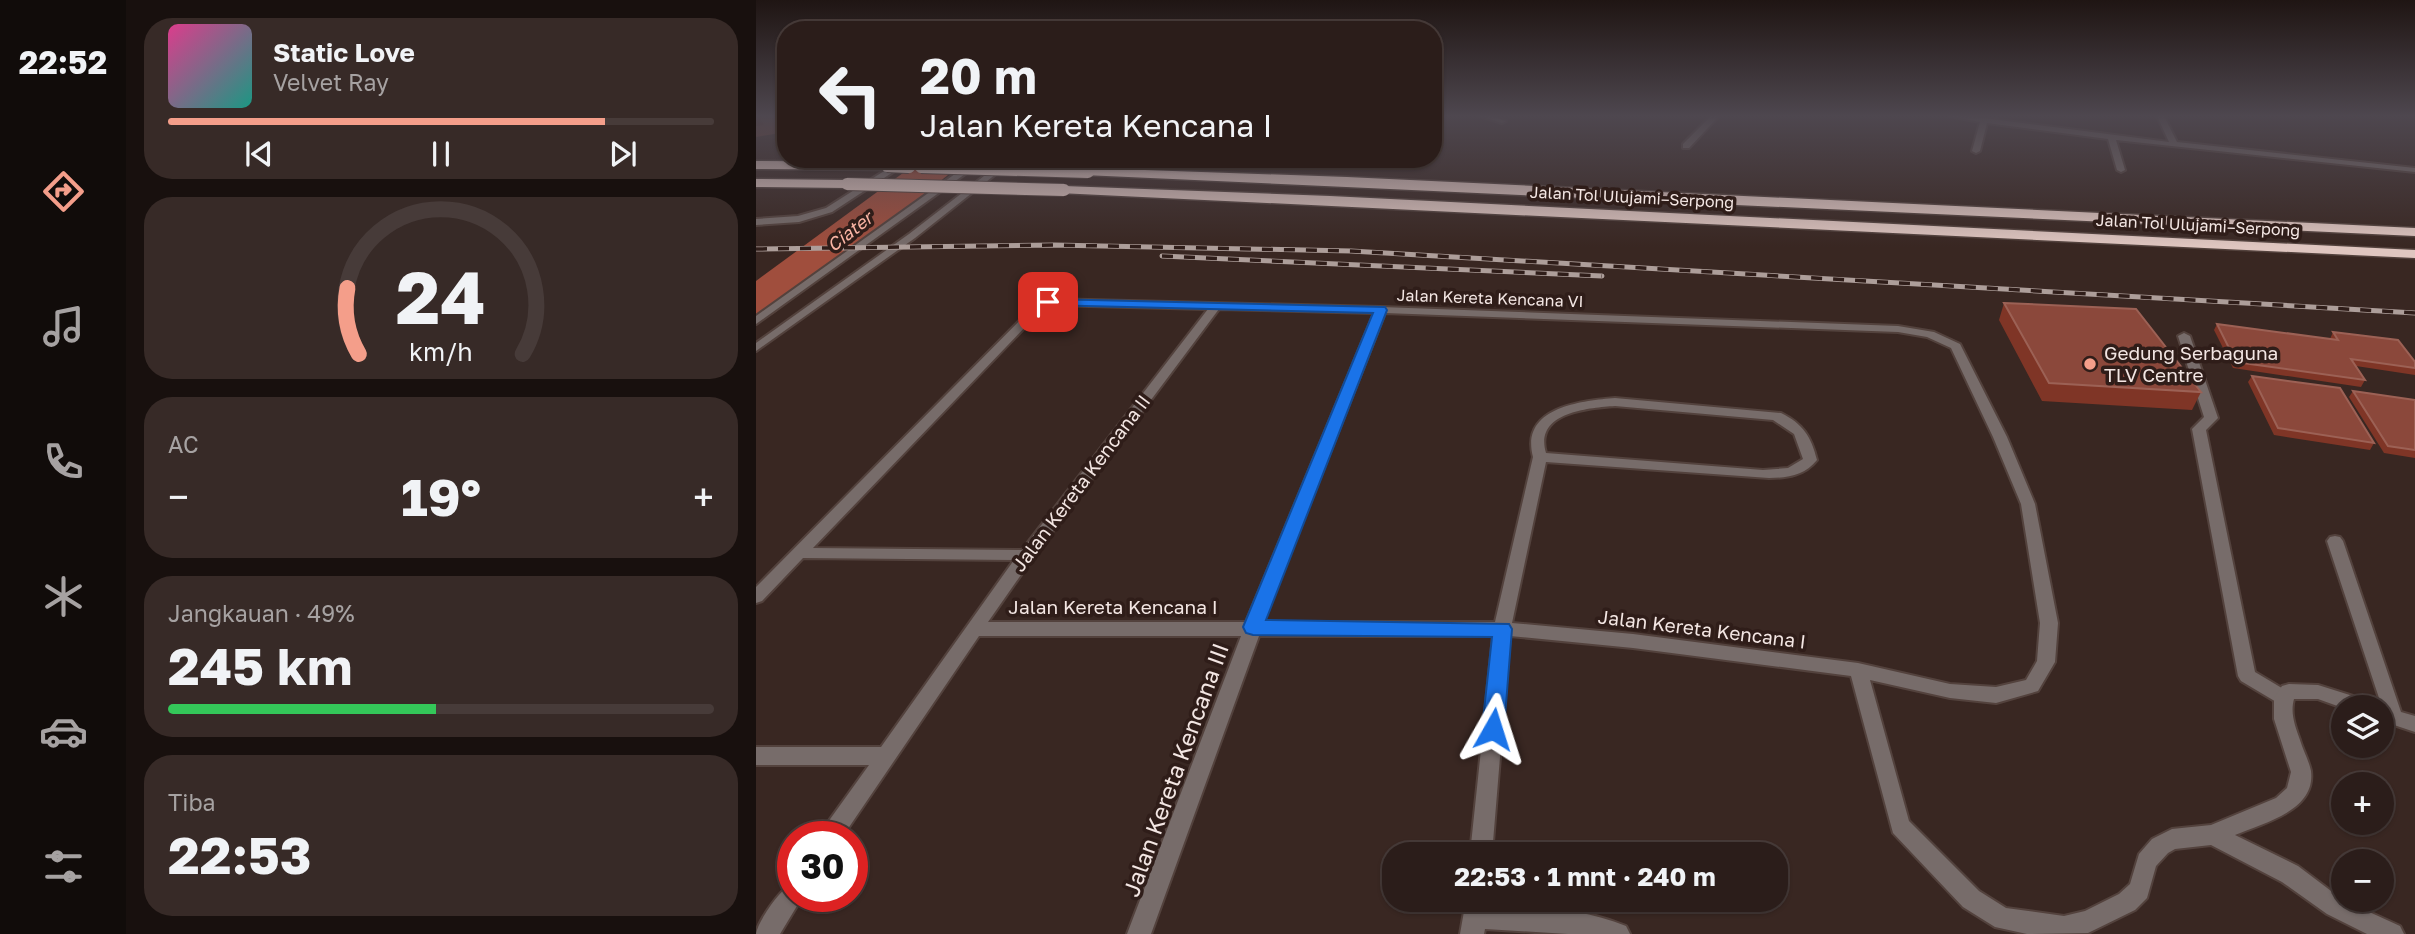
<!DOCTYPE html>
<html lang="id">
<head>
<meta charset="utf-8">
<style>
  :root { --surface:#2b1d1a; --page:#372a27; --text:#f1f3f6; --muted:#a6a2a2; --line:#473b39; --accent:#f49e8a }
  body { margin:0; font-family:"Golos Text",sans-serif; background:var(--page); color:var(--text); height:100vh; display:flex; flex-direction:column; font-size:26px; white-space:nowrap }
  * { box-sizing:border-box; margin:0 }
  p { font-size:23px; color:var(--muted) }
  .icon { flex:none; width:38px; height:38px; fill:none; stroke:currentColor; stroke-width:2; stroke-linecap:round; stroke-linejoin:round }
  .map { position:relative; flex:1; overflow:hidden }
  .side { display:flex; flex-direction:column; gap:18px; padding:18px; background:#18100e; width:630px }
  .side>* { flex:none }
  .guide { position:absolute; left:21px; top:21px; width:665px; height:147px; border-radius:28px; box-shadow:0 2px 5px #0004,0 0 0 2px var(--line); background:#2b1d1a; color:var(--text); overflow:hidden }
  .buttons { position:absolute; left:1575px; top:695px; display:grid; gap:14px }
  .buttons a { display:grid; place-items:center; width:63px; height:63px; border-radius:50%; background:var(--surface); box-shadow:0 2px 5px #0004,0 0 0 2px var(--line); font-size:35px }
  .speed { position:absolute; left:21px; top:821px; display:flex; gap:14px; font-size:35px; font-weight:700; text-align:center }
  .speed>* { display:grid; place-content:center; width:91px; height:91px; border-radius:50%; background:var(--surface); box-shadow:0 2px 5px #0004,0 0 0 2px var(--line); line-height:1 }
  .speed .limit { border:10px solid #d22; background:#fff; color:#111 }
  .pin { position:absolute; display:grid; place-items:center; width:60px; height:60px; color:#fff; margin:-30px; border-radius:14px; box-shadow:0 4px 10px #0006 }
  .me { position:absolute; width:77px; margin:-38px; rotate:6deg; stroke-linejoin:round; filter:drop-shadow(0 0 5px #0008) }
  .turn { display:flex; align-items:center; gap:24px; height:147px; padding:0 28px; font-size:32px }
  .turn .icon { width:91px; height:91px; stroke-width:2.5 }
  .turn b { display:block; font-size:49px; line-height:60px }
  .big { font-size:52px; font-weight:700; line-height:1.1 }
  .side .tile { flex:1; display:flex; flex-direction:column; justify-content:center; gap:10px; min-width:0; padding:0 24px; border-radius:28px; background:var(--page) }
  .side .dial { align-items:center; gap:0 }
  .dial svg { height:182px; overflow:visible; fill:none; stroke:var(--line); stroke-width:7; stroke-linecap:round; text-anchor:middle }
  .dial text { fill:var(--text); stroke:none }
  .song { display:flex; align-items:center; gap:21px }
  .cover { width:84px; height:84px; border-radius:10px; background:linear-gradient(135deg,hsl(330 70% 55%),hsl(170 70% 35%)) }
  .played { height:7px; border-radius:4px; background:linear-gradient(90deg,var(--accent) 80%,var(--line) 80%) }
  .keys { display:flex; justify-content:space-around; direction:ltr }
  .heat { display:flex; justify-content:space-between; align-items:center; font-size:38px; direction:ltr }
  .charge { height:10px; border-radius:5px; background:linear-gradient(90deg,#34c759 49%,var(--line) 0) }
  .trip { position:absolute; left:626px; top:842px; width:406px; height:70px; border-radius:28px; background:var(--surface); box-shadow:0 2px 5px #0004,0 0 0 2px var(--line); font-weight:700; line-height:70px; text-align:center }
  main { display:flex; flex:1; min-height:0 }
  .menu { display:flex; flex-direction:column; width:126px; justify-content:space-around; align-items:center; background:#110c0a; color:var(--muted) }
  .menu .icon { width:49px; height:49px }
  .menu .active { color:var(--accent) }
  .menu b { font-size:32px; color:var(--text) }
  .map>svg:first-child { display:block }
  .green { fill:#6c3b30 }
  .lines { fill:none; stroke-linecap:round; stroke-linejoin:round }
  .river { fill:#a04e3d; fill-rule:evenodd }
  .service-casing { stroke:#53423d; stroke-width:4 }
  .minor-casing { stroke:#53423d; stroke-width:4 }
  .tertiary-casing { stroke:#53423d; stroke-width:4 }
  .motorway-casing { stroke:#53423d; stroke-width:3 }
  .service { fill:#776c6a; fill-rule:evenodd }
  .minor { fill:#776c6a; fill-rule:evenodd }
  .tertiary { fill:#776c6a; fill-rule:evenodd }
  .motorway { fill:#dfc6c0; fill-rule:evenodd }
  .rail-casing { stroke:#ad9e9a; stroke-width:5 }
  .rail { stroke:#2f1d19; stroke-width:3.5; stroke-dasharray:11; stroke-linecap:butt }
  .motorway-bridge-casing { stroke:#53423d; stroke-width:14; stroke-linecap:butt }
  .motorway-bridge { stroke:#dfc6c0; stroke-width:12 }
  .wall { fill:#7f3526 }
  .shaded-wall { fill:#5e281c }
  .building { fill:#8b483b; stroke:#9c6155; stroke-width:2 }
  .route { fill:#1a73e8; stroke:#114b97; stroke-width:2 }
  .poi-dot { fill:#f49e8a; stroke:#2f1d19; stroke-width:2.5 }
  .labels { text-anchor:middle; stroke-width:7; stroke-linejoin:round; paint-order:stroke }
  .far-street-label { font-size:16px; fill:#f3e6e3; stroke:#2f1d19 }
  .far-water-label { font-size:18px; font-style:italic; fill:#fab4a4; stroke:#2f1d19 }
  .poi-label { font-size:19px; fill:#f3e6e3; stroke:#2f1d19; text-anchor:start }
  .street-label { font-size:19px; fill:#f3e6e3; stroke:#2f1d19 }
  .near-street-label { font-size:23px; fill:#f3e6e3; stroke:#2f1d19 }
</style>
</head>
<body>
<main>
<nav class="menu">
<b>22:52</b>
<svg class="icon active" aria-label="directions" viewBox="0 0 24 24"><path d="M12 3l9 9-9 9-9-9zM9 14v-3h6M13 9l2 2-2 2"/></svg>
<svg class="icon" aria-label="music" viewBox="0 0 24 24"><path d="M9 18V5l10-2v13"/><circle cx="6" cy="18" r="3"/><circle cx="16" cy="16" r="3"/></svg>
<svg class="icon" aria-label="phone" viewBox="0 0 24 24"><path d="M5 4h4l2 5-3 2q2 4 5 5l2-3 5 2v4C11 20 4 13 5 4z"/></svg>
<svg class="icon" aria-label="climate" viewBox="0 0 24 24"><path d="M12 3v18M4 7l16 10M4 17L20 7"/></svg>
<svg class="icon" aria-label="car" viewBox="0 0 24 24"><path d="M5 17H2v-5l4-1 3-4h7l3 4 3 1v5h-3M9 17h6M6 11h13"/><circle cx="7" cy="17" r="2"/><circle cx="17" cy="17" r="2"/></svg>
<svg class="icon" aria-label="filters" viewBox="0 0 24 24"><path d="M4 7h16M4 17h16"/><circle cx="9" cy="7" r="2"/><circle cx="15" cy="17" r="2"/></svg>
</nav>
<section class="side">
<div class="tile">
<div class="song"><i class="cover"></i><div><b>Static Love</b><p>Velvet Ray</p></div></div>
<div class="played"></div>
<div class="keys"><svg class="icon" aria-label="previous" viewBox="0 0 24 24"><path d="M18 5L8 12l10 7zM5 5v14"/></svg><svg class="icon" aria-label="pause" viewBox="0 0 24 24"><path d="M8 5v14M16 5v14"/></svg><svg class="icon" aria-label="next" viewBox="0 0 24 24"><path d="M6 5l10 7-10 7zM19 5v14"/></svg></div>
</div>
<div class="tile dial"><svg viewBox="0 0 100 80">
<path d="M14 69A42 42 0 1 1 86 69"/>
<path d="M14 69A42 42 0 0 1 9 40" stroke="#f49e8a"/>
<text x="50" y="56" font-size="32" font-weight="700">24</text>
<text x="50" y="72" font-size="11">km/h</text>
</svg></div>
<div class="tile"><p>AC</p>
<div class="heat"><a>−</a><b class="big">19°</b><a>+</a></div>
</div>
<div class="tile"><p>Jangkauan · 49%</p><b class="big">245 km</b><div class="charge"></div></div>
<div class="tile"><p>Tiba</p><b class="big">22:53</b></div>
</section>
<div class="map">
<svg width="1659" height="934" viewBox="0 0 1659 934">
  <rect width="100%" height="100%" fill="#392722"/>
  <path class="green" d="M0,116H30V132L0,137Z"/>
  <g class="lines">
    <path class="river" d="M166,159H207L202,167L17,314L0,319V281Z"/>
    <g class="service-casing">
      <path id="service" d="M1428,333L1434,336L1462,418L1450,430L1499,672L1534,693L1536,698L1534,703L1527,706L1485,681L1482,676L1436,429L1448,417L1422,336Z"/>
    </g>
    <g class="minor-casing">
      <path id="minor" d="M724,116H735L750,121L746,123Z
        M955,116H963L933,148H927V144Z
        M1193,116H1211L1413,142L1401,116H1408L1421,142L1659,168V172L1360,140L1369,170L1365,172L1361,170L1352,139L1231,123L1224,151L1220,153L1216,151L1224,122Z
        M147,159H157L76,212L43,222L0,225V219L42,216L70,208Z
        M292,299L625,307L1142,326L1178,332L1204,344L1251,437L1279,504L1302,623L1299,662L1282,691L1240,703L1194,698L1114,680L1153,821L1223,891L1250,908L1308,916L1329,911L1363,894L1374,884L1383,854L1396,839L1416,829L1455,825L1520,798L1531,788L1535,772L1518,719V698L1526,686L1533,684L1562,685L1616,702L1618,707L1587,708L1562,699H1538C1534,713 1539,726 1544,740C1547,750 1553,761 1555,771C1560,811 1507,823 1479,835L1542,866L1587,900L1644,926L1648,934H1611L1571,914L1526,882L1455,845L1419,849L1412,853L1400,866L1391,898L1379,910L1332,933L1271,934L1239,927L1207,907L1137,833L1095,676L877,648L754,636L736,854H714L737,636H503L395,934H371L485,636H223L87,836H65L67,829L113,765H0V747H125L258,560L47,558L6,601L0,603V587L278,306ZM294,305L452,309L266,550L57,548L273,323ZM463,309L618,313L490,622H232L276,559ZM629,313L1142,332L1171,337L1195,348L1237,437L1265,504L1284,623L1281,661L1270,680L1240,687L1194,684L1102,663L877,634L756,623L790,462L1013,478C1032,478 1049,475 1061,460C1055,436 1047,424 1025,413L859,398C823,401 764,408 777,457L739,622H507ZM859,406L1017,420L1038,434L1047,459L1032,468L1007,470L790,453C778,413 830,408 859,406Z
        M1579,536L1584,537L1587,541L1645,712L1659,716V732L1626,721V707L1571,541L1574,537Z
        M37,883V896H47L24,934H0C2,921 25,888 37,883Z
        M710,900H732V906C778,906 827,908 870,926L874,934H812L729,929L728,934H704Z"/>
    </g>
    <g class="tertiary-casing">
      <path id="tertiary" d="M220,159H230L0,324V316Z
        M250,159H259L159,238L0,351V343L153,234Z"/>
    </g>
    <g class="motorway-casing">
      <path id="motorway" d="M0,161L131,162L137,166L131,170L0,169Z
        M332,168L591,177L1659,228V236L328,175V169Z
        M0,179L91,180L97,184L91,188L0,187Z
        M308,186L574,196L1659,250V258L303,193L302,190Z"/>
    </g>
    <use href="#service" class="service"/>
    <use href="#minor" class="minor"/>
    <use href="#tertiary" class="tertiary"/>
    <use href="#motorway" class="motorway"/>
    <g class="rail-casing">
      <path id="rail" d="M0,249L298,245L595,251L1659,313
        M406,256L846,276"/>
    </g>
    <use href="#rail" class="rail"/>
    <g class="motorway-bridge-casing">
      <path id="motorway-bridge" d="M131,166L153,167
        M165,167L332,172
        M91,184L308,190"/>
    </g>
    <use href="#motorway-bridge" class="motorway-bridge"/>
  </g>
  <path class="wall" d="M1248,303L1445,392L1436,410L1286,401L1243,320Z
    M1461,324L1574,339L1577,332L1659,362V375L1600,366L1609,380L1605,387L1477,368L1458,330Z
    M1496,376L1618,443L1614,450L1518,435L1492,382Z
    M1597,391L1659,400V458L1628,453L1593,397Z"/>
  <path class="shaded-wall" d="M0,116H3L8,125L0,126Z"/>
  <path class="building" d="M1248,303L1380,309L1445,392L1293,383Z
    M1461,324L1582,340L1577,332L1642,340L1659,362V368L1595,359L1609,380L1480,362Z
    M1496,376L1584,388L1618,443L1522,428Z
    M1597,391L1659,400V450L1632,446Z"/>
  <linearGradient id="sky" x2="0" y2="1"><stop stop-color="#1f1513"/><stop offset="0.47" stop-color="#4e474f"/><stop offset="1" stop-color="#4e474f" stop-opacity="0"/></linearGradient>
  <rect width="1659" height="247" fill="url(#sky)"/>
  <path class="route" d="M292,299L629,307L631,310L510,620L753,624L756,629L748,729L744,736L737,738L729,736L726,729L736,637L497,635L490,633L487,627L617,313L288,305V300Z"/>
  <circle class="poi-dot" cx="1334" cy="364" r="7"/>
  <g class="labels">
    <g class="far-street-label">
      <text transform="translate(876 197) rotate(3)" y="6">Jalan Tol Ulujami–Serpong</text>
      <text transform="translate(1442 225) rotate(3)" y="6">Jalan Tol Ulujami–Serpong</text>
      <text transform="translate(734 298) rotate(2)" y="6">Jalan Kereta Kencana VI</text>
    </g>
    <g class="far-water-label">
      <text transform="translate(94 232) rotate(-38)" y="6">Ciater</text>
    </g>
    <g class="poi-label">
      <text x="1348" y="360">Gedung Serbaguna<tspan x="1348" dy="22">TLV Centre</tspan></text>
    </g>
    <g class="street-label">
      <text transform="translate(325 483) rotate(-53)" y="7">Jalan Kereta Kencana II</text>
      <text x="357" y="614">Jalan Kereta Kencana I</text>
      <text transform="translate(946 629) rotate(7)" y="7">Jalan Kereta Kencana I</text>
    </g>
    <g class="near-street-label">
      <text transform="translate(420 770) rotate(-70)" y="8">Jalan Kereta Kencana III</text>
    </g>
  </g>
</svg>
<div class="buttons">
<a><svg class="icon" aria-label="layers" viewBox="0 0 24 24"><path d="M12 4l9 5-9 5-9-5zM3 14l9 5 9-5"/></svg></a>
<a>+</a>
<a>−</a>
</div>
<div class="speed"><div class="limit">30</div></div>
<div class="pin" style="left:292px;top:302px;background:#d93025"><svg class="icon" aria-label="arrive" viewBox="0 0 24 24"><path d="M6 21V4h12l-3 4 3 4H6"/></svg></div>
<svg class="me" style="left:737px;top:729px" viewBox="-20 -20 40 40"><path d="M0-17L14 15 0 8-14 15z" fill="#1a73e8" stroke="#fff" stroke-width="4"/></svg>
<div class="trip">22:53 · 1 mnt · 240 m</div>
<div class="guide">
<div class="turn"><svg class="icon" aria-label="left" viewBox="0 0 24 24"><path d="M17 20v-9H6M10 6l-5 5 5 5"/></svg><div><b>20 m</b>Jalan Kereta Kencana I</div></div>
</div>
</div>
</main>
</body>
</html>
